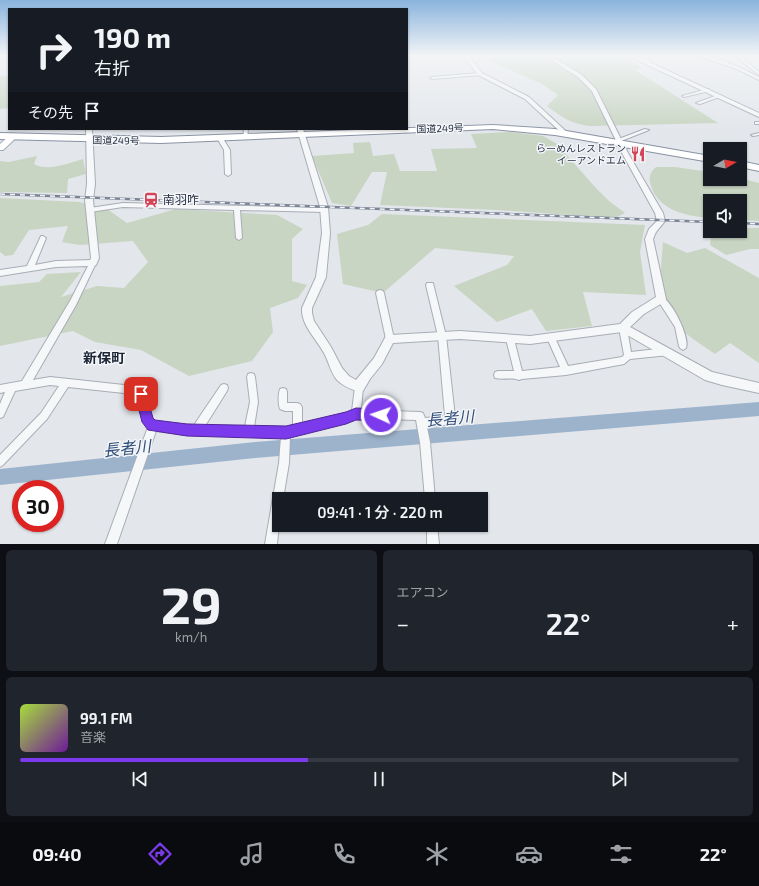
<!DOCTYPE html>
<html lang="ja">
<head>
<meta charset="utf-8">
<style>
  :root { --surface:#171b24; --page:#20242c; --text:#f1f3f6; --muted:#9ea1a6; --line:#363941; --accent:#7c3aed }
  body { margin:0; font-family:"Exo 2","Noto Sans JP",sans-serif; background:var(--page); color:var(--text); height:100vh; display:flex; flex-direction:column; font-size:15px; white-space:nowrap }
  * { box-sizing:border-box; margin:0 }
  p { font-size:13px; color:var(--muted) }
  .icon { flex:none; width:22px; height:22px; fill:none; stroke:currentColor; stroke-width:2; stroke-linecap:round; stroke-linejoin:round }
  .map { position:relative; height:544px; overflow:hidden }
  .side { display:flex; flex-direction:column; gap:6px; padding:6px; background:#0d0f14; flex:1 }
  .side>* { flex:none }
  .guide { position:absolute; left:8px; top:8px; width:400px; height:122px; border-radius:0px; box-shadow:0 1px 3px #0004; background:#171b24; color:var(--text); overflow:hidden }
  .needle { width:26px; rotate:81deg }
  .buttons { position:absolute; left:703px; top:142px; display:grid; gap:8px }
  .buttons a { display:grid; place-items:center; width:44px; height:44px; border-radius:0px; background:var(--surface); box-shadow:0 1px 3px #0004; font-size:20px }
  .speed { position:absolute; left:12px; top:480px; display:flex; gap:8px; font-size:20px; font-weight:700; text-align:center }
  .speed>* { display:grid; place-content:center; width:52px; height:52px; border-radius:50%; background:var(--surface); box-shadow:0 1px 3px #0004; line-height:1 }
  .speed .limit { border:6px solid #d22; background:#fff; color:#111 }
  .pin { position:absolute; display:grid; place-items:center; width:34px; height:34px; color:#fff; margin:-17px; border-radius:8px; box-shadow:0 2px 6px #0006 }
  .me { position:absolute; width:44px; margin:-22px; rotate:273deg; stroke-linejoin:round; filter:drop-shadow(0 0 3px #0008) }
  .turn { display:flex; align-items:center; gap:14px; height:84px; padding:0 20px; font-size:18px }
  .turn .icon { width:52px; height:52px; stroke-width:2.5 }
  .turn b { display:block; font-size:28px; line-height:34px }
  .then { display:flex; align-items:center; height:38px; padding:0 20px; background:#0003; gap:8px; font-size:15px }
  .big { font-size:30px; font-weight:600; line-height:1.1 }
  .side .widget { flex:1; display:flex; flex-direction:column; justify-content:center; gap:6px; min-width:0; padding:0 14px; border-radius:6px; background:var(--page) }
  .side .dial { align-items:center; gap:0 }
  .dial b { font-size:52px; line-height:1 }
  .song { display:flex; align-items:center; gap:12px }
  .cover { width:48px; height:48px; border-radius:6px; background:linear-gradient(135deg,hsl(80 70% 55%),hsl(280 70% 35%)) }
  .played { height:4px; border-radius:2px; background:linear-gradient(90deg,var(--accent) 40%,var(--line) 40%) }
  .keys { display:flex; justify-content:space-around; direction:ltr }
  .heat { display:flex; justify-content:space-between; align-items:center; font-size:22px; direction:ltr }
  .side .tiles { flex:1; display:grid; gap:6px; grid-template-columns:1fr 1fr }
  .widget:last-child { grid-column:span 2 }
  .trip { position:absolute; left:272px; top:492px; width:216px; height:40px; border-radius:0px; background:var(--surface); box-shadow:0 1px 3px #0004; font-weight:600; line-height:40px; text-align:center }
  .menu { display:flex; height:64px; justify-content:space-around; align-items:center; background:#090b0e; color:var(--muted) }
  .menu .icon { width:28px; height:28px }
  .menu .selected { color:var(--accent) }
  .menu b { font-size:18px; color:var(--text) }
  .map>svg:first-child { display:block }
  .green { fill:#c8d5c3 }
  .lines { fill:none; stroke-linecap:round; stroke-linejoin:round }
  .river { fill:#9db3cc; fill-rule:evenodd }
  .minor-casing { stroke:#a8adb6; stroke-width:2 }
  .tertiary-casing { stroke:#a8adb6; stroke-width:2 }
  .primary-casing { stroke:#a1aab8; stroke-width:2 }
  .trunk-casing { stroke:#8993a3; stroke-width:2 }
  .minor { fill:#f6f7f9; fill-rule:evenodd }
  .tertiary { fill:#f6f7f9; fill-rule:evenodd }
  .primary { fill:#fff; fill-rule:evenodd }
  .trunk { fill:#fff; fill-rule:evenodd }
  .rail-casing { stroke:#7b8596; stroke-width:2.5 }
  .rail { stroke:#f3f5f8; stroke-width:1.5; stroke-dasharray:5; stroke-linecap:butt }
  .route { fill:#7c3aed; stroke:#51269a }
  .labels { text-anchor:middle; stroke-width:3; stroke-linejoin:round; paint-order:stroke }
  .far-street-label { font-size:10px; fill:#2a3344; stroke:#f3f5f8 }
  .far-poi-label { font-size:10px; fill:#2a3344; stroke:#f3f5f8; text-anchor:end }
  .poi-label { font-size:12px; fill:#2a3344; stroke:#f3f5f8; text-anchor:start }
  .quarter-label { font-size:14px; font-weight:bold; fill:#1c2435; stroke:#f3f5f8 }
  .near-water-label { font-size:16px; font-style:italic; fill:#32517a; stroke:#f3f5f8 }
</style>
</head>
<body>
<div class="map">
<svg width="759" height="544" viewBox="0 0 759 544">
  <rect width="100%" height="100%" fill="#e3e6eb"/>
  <path class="green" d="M499,55H567L579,60L622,57L642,68L635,70L718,123L590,126C571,124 562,117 547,106L558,95L542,84L486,59L503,58Z
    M9,75V108L0,109V76Z
    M510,132L543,136L557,144L595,187L609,201L625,213L615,218L496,210L380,205L387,172H372L351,206L332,203L312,156L354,153L353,143L370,142L373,156L394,154L400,171H437L431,149L477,148L471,134Z
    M37,156L34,164C47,172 69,163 83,159L86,174L68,179L67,193L0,192V161L9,162Z
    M656,167H675L710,172V179L740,178L759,183V221L740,220V201H710V218C687,216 659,211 651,186C648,178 650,172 656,167Z
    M0,198L79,202L107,209L127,223L176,209L277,215L303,229L292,239V281L307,285L298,298L270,308L273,332L252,361L189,376L141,350L95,342L73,331L0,346V286L39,282L47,274L81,272L61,297L97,286L124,288L148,262L133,241L80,245L62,242L68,226L29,230L13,255L5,256L0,252Z
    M382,214L645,225L640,252L646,295L583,292L592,326L546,331L532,309L497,322L454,286L507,265L514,256L435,248L383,293L343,284L337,234L368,225Z
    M740,228H759V249H750L726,255L710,245L712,231H740Z
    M663,242L687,253L705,248L759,278V363L730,343L715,354C698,342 672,327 662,307C658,298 662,254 663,242Z"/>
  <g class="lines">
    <path class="river" d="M759,402V416L255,458L0,485V469L255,442Z"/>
    <g class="minor-casing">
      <path id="minor" d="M632,55H638L650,61L651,64L648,65L647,63Z
        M695,55C715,55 742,68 759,77V80L737,69Z
        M734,55H739L759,72V75Z
        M480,73L482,74L481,75L432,79L430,78L432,77Z
        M707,89H709V91L684,97L682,96Z
        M718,95L722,96L700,104L696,103Z
        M755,122H759V124H755Z
        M244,129H248L247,138L243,137Z
        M645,129L649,130L621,141L616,140Z
        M759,133V135L753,136L751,135Z
        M220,136L222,137L230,150L231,174L228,176L225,174L224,150L217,138Z
        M123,203L324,208L327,210L324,212L240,210L242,238L239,240L236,238L234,210L123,207L90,212L87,210L90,208Z
        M41,236H43L46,238L35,265L56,261L93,260L96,263L76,305L33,380L50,377L124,385L144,391L152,418L155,422L194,425L221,385L224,384L227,385L228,388L227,391L205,426H245L250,402L247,377L248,374L251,373L254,374L255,377L258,402L254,427H286L293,426V411H285L280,409C278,404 278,394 280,389L283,388L286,389L287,392V403H297L300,404L302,407V424L352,411L355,387L356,384L359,383L362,384L363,387L361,410L420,412L423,413L425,418L445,416L438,336L426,285L427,283H433L446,336L455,417C450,427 436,426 427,427L430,442L435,499H425L420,442L416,420L356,418L346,423L290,436L289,463L283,499H279V525L277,544H265L279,463L281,437L187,435L156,431L117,544H105L148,427L143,421L137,397L124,393L68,387L47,419L3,465L0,467V455L41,413L59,386L50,385L15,391L3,417L0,418V404L5,392L0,393V385L22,381L70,301L88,266L56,267L0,276V270L27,266Z
        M380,290L383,291L384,293L394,339L393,341L390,342L387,341L386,339L376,293L377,291Z
        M661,296C672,301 690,337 686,348L683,350L680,348L679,346L675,327L657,299L658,297Z
        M623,325L626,326L627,328L631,352L666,348L669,349L670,352L669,355L630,359L624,364L566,375L522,379L519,380C511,377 503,380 495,378L494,375L495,372L498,371H514L506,339L507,337L510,336L513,337L514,339L522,371L560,367L547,338L548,336L551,335L554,336L568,366L622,357L624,355L619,328L620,326Z
        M427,525H437L439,544H427Z"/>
    </g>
    <g class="tertiary-casing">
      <path id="tertiary" d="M463,55H468L482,73L529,97L569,134V136H565L525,99L478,75Z
        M543,55H549L582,75L596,89L628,153L663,213L665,221L656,232L653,239L666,299L664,302L644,314L630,327L712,372L759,383V393L722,385L705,380L622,332L530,344L460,339L393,343L382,364L370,379L363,391L359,392C351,389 343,386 337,380C331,373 329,363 325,355C317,339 301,326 302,308L316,277L322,233L320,207L297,129H303L328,207L330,233L326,277L312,308V313L314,321L331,347L342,368L349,376L356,380L374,358L386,336L390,335L460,331L530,336L620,324L632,312L656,297L645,239L649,229L657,221L655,213L622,153L592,91L578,77Z
        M626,55H633L647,61L759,113V117Z
        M86,129H92L95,184L93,200L99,258L96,265L93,266L89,263L91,258L85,200L87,184Z"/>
    </g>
    <g class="primary-casing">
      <path id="primary" d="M10,135H13L17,137L3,150H0V144Z"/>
    </g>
    <g class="trunk-casing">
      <path id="trunk" d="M493,125L555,129L710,156V162L555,135L493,129L161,143L0,139V133L161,137Z
        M740,161L759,165V171L740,167Z"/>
    </g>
    <use href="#minor" class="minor"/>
    <use href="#tertiary" class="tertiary"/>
    <use href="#primary" class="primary"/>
    <use href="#trunk" class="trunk"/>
    <g class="rail-casing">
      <path id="rail" d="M0,194L710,222
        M740,223L759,224"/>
    </g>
    <use href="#rail" class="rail"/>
  </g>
  <linearGradient id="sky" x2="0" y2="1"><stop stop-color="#8ab4dd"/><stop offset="0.42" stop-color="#f2f4f6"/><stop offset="1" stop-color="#f2f4f6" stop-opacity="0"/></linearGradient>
  <rect width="759" height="132" fill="url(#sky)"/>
  <path class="route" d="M141,389L145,390L153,418L155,420L187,424L286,426L346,412L356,408L381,409L386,411L387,415L386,419L381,421L356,420L346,424L286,439L187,436L148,430L142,422L135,394L137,390Z"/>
  <defs>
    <g id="restaurant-bare" transform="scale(1.2)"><path d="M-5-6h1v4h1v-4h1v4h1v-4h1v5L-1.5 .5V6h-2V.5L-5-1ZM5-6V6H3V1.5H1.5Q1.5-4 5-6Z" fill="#d34457" stroke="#f3f5f8" stroke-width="2.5" paint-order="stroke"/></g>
    <g id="station-bare" transform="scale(1.2)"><path d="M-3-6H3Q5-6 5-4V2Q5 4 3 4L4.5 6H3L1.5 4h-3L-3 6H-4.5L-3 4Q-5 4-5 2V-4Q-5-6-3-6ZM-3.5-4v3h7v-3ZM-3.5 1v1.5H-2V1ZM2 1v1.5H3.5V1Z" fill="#d34457" stroke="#f3f5f8" stroke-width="2.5" paint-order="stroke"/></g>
  </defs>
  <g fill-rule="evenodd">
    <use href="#restaurant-bare" x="638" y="154"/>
    <use href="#station-bare" x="151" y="200"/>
  </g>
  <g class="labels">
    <g class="far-street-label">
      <text transform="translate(440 128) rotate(-2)" y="4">国道249号</text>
      <text transform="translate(116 140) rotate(1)" y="4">国道249号</text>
    </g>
    <g class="far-poi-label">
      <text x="626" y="152">らーめんレストラン<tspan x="626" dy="12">イーアンドエム</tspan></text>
    </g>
    <g class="poi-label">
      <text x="163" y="204">南羽咋</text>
    </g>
    <g class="quarter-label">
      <text x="104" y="363">新保町</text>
    </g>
    <g class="near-water-label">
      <text transform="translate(450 418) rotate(-5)" y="6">長者川</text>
      <text transform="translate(127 448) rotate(-6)" y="6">長者川</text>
    </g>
  </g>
</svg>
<div class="buttons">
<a><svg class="needle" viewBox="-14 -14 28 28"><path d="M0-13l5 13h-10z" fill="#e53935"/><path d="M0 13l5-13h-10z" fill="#9ea1a6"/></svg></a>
<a><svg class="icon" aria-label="sound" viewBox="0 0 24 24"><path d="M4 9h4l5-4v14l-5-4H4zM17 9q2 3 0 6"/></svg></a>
</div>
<div class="speed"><div class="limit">30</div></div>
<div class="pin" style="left:141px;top:394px;background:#d93025"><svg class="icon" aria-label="arrive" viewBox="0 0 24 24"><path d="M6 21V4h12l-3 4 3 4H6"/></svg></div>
<svg class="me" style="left:381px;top:415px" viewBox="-20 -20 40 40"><circle r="17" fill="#7c3aed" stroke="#fff" stroke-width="3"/><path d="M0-11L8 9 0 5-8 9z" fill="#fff"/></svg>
<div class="trip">09:41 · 1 分 · 220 m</div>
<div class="guide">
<div class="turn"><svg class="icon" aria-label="right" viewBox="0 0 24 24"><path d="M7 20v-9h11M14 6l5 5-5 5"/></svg><div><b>190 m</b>右折</div></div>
<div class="then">その先<svg class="icon" aria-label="arrive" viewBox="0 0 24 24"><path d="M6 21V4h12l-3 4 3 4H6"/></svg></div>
</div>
</div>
<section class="side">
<div class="tiles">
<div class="widget dial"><b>29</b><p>km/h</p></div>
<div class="widget"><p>エアコン</p>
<div class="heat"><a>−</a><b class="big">22°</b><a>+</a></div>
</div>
<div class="widget">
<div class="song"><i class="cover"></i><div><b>99.1 FM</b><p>音楽</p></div></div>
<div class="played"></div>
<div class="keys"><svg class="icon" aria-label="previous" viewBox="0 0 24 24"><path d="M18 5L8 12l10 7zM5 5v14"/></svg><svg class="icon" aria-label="pause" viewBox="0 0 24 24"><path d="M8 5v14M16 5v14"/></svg><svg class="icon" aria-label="next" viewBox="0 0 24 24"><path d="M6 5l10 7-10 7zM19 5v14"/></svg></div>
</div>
</div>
</section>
<nav class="menu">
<b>09:40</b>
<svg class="icon selected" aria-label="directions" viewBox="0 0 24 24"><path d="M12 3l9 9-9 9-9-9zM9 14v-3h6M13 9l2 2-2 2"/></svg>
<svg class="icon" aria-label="music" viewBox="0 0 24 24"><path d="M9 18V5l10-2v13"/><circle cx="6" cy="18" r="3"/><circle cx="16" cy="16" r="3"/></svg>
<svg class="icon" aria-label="phone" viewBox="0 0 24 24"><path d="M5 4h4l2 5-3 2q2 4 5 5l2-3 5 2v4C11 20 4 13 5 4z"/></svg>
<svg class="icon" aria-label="climate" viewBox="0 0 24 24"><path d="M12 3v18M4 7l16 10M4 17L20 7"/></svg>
<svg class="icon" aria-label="car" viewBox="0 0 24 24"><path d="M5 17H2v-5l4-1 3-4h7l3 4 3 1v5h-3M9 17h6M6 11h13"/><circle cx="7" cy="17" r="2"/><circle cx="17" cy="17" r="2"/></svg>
<svg class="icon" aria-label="filters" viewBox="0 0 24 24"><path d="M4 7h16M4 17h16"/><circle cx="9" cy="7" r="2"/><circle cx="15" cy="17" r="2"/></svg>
<b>22°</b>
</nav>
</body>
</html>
